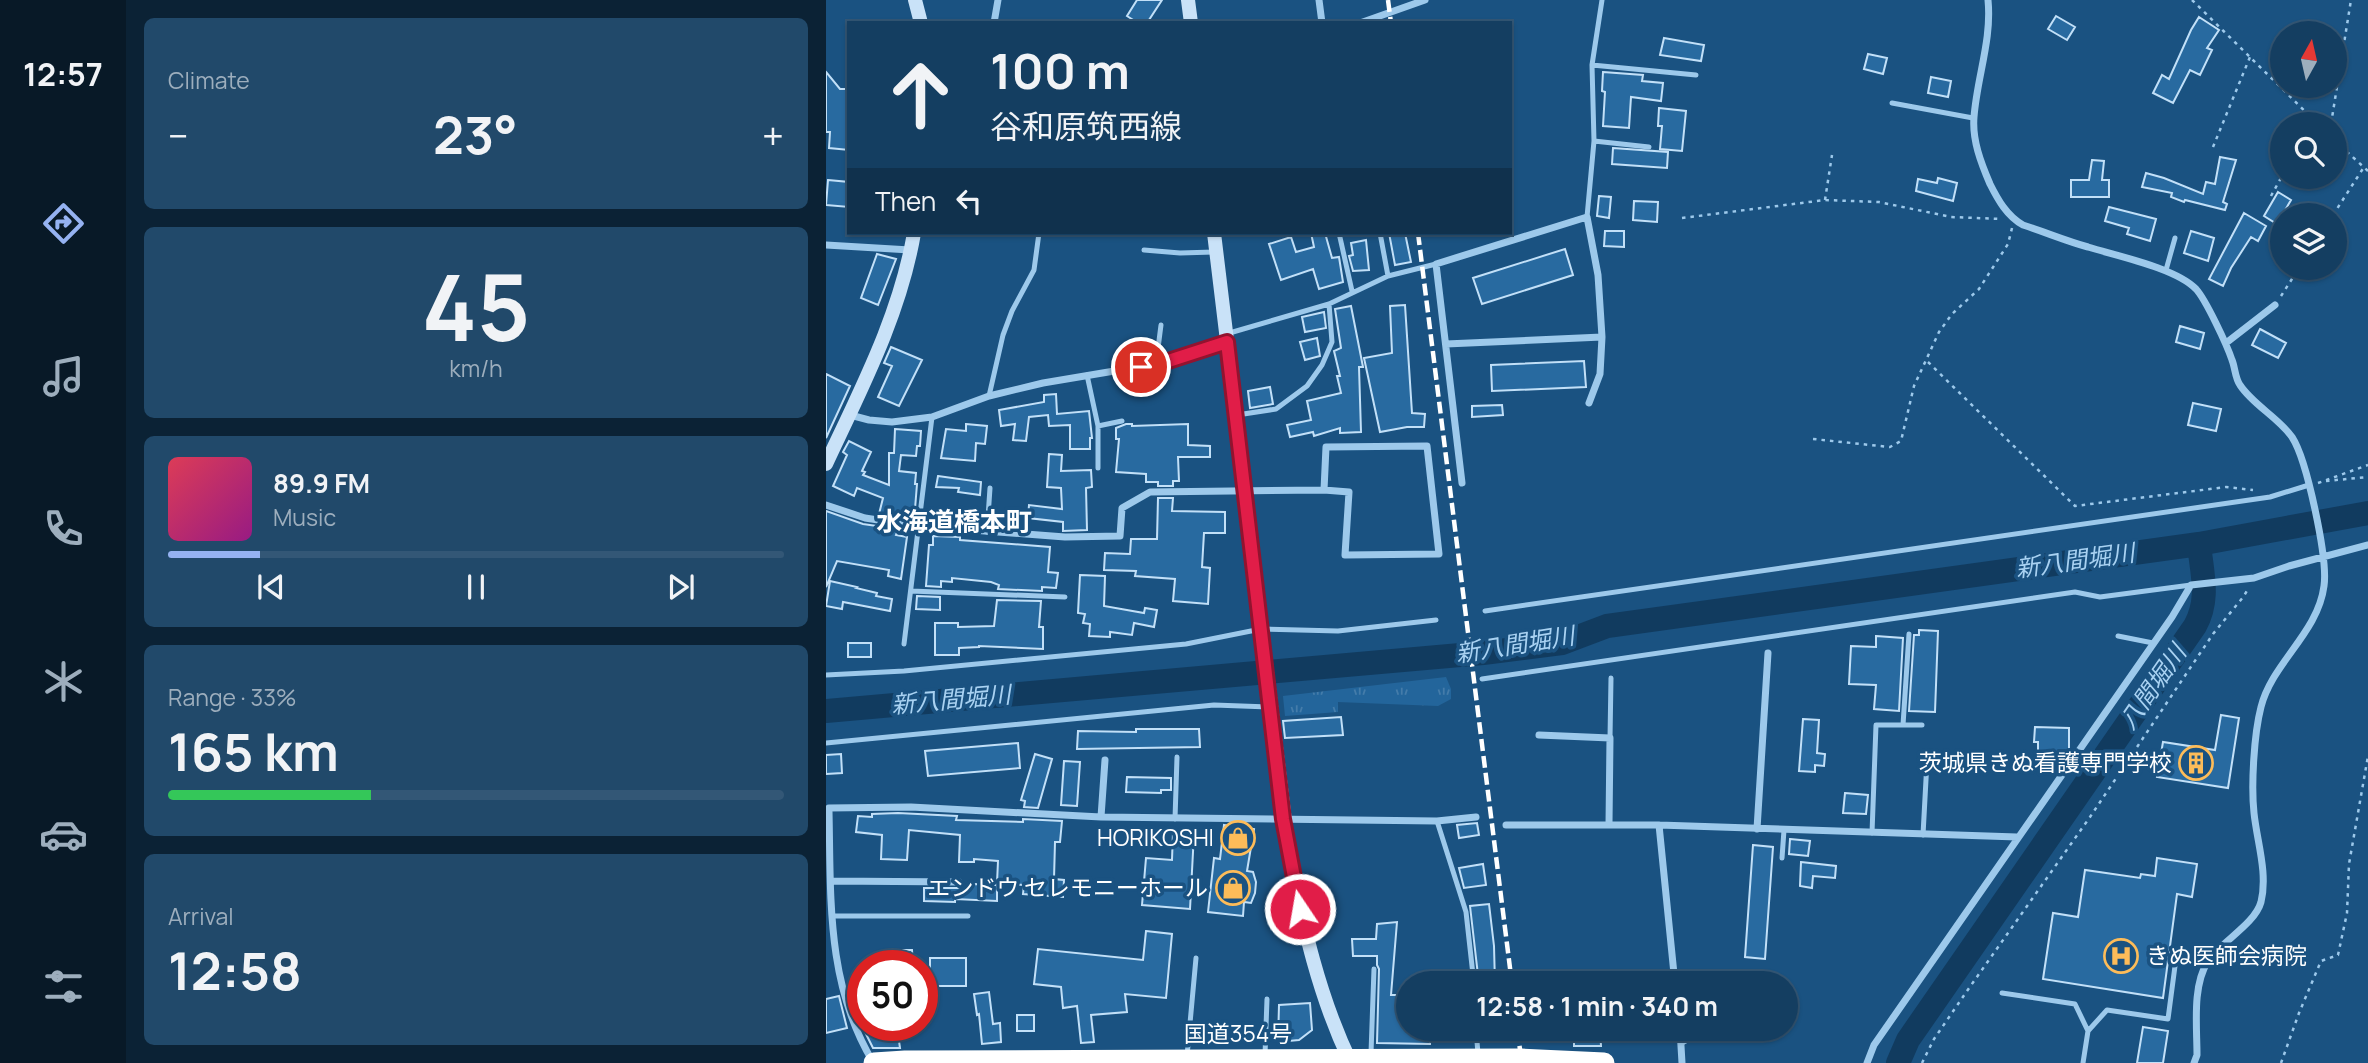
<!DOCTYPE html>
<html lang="en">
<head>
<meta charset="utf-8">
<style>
  :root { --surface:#143e61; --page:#21496a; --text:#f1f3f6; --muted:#9daebd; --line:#335776; --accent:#95b2f1 }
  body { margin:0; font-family:Manrope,"Noto Sans JP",sans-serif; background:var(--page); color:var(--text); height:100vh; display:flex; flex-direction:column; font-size:26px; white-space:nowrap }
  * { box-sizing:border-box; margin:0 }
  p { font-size:23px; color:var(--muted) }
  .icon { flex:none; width:38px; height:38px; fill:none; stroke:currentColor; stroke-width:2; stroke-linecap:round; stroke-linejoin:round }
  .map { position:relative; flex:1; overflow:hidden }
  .side { display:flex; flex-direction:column; gap:18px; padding:18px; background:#0b2235; width:700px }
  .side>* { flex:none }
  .guide { position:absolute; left:21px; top:21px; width:665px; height:214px; border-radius:0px; box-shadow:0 2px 5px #0004,0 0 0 2px var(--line); background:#143e61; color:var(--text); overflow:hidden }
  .needle { width:46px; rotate:8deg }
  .tools { position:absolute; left:1444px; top:21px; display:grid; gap:14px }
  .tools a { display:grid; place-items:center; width:77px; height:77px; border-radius:50%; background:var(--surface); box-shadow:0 2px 5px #0004,0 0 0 2px var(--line); font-size:35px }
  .speed { position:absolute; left:21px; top:950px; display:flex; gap:14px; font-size:35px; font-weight:700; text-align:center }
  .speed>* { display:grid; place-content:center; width:91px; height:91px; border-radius:50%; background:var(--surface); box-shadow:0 2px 5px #0004,0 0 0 2px var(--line); line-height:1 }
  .speed .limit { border:10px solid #d22; background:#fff; color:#111 }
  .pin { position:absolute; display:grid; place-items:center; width:60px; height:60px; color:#fff; margin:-30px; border:4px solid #fff; border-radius:50%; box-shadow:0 2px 7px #0007 }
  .me { position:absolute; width:77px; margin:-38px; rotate:348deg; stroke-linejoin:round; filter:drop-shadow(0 0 5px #0008) }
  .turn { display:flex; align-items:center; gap:24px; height:147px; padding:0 28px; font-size:32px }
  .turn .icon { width:91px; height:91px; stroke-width:2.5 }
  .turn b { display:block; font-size:49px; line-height:60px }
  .then { display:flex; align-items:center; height:66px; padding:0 28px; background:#0003; gap:14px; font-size:26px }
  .big { font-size:52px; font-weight:700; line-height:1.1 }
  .side .tile { flex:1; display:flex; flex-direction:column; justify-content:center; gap:10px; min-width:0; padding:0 24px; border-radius:10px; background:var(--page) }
  .side .dial { align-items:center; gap:0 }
  .dial b { font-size:91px; line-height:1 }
  .song { display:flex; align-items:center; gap:21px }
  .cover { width:84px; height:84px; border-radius:10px; background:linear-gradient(135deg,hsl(350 70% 55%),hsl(310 70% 35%)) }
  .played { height:7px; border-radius:4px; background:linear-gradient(90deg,var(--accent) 15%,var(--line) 15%) }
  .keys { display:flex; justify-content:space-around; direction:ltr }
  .heat { display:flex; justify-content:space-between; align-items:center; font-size:38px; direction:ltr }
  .charge { height:10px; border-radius:5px; background:linear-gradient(90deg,#34c759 33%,var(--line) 0) }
  .trip { position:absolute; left:570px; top:971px; width:402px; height:70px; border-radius:35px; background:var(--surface); box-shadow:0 2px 5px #0004,0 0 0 2px var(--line); font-weight:700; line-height:70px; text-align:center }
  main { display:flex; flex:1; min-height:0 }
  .dock { display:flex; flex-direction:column; width:126px; justify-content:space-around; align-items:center; background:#081927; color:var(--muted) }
  .dock .icon { width:49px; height:49px }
  .dock .current { color:var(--accent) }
  .dock b { font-size:32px; color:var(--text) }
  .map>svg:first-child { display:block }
  .park { fill:url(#park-tufts) }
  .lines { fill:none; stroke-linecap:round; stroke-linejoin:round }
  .river { stroke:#113b5f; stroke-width:24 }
  .building { fill:#286aa0; stroke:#c2e0f8; stroke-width:2 }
  .path { stroke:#9dc9eb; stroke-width:2.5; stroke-dasharray:3.5 5; stroke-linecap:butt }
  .lane { stroke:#9dc9eb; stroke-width:5 }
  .street { stroke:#9dc9eb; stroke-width:7 }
  .secondary { stroke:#c9e2f8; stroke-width:14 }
  .highway { stroke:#fff; stroke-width:21 }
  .rail { stroke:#fff; stroke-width:4.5; stroke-dasharray:12 5; stroke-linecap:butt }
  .route-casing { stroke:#92132f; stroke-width:18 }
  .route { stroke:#e11d48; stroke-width:12 }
  .labels { text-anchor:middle; stroke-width:7; stroke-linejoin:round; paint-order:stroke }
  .poi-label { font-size:23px; fill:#fff; stroke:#1a5281; text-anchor:end }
  .street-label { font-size:23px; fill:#fff; stroke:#1a5281 }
  .water-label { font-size:24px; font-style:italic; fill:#a9d2f2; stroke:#1a5281 }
  .quarter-label { font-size:26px; font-weight:bold; fill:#fff; stroke:#1a5281 }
</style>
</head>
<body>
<main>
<nav class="dock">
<b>12:57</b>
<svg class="icon current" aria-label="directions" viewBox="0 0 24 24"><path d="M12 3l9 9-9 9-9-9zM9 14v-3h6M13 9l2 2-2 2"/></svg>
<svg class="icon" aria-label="music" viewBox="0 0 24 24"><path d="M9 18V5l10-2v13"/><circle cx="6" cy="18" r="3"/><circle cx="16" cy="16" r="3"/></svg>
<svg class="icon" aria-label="phone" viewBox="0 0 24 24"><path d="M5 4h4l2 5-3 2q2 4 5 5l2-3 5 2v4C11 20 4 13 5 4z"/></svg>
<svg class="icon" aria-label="climate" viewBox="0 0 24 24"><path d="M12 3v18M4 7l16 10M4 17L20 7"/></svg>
<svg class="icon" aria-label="car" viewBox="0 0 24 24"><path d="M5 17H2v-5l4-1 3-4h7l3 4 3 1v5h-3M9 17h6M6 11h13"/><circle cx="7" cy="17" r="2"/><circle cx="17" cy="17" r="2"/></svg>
<svg class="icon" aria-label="filters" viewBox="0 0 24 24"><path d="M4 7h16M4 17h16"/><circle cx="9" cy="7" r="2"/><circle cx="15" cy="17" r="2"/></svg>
</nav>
<section class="side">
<div class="tile"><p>Climate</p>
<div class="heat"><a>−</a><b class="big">23°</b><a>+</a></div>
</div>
<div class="tile dial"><b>45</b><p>km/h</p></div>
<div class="tile">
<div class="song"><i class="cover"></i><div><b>89.9 FM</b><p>Music</p></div></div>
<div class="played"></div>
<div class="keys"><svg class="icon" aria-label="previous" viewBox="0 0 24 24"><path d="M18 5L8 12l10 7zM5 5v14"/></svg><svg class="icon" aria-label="pause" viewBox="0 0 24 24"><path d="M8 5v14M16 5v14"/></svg><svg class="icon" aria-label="next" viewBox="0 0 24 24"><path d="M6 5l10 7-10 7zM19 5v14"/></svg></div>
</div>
<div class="tile"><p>Range · 33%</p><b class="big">165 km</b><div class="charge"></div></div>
<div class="tile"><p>Arrival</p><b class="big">12:58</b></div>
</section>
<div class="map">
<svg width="1542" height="1063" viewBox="0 0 1542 1063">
  <defs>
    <pattern id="park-tufts" width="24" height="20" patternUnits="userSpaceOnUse" patternTransform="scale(1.75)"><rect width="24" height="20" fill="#23659b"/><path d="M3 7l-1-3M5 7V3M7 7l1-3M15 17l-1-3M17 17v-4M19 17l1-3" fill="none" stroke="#447caa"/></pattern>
  </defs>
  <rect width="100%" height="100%" fill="#1a5281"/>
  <path class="park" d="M620,677L625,689V699L612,706L512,702V712L459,716L457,696Z"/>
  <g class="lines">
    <path class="river" d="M0,711L657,653L736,643L781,626L1373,544L1542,513
      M1072,1063L1082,1040L1369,626C1384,599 1376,574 1373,544"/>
  </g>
  <path class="building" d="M311,0H336L321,23H312L301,16Z
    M1230,16L1249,27L1241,40L1222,29Z
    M1373,17L1393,30L1381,48L1386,50L1374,75L1364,70L1347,103L1327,93L1336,75L1343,79L1365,30Z
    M838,38L878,45L875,61L834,55Z
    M1042,54L1061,58L1057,74L1038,69Z
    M0,72L14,89H23V150L3,148L4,132H0Z
    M777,72L817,75L816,81L837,83L835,101L805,97L803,128L777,126L779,92L776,91Z
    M1105,77L1125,81L1122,97L1102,93Z
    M833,108L860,111L856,151L834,149L836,126H832Z
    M787,148L842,152L841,168L786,164Z
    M1394,157L1410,160L1397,202L1401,204L1399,210L1359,200L1358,202L1345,197L1346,193L1316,187L1320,173L1338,178L1377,194L1380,182L1389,184Z
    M1266,160L1278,161L1276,180H1283V197H1245V180H1263Z
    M1112,178L1131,183L1127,201L1090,191L1092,179L1111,183Z
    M2,180L23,182V207L0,205Z
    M1452,192L1465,200L1451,224L1438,216Z
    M773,196L785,197L783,218L771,216Z
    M808,201L832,202L831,222L807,220Z
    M1283,207L1330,219L1324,241L1301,234L1303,228L1279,221Z
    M1418,213L1440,226L1432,241L1425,237L1405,268L1397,286L1383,279Z
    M779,231H798V247L778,246Z
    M1365,231L1388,238L1382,261L1358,253Z
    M485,233H499L506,258L513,257L517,282L493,289L487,269L455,280L443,244L465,237L470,252L488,247Z
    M563,233H579L585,262L569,265Z
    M540,240L543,270L527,271L523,256L527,255L525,243Z
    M739,249L747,275L656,304L647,278Z
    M51,254L70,259L52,305L35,298Z
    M579,305L586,413L599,414L598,427H581L554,432L538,358L566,353L564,306Z
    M525,306L537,367H533L535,432L514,433V428L488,436L487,432L464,437L461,425L485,420L481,401L515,393L511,376H514L508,351L515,348L509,309Z
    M498,312L500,328L479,332L476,317Z
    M1354,326L1378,333L1374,349L1350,342Z
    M1434,329L1460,343L1452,358L1426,345Z
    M491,338L494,356L479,360L474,342Z
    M65,347L96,360L73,406L52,397L66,366L58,363Z
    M758,361L760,387L666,391L665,365Z
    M0,374L24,386L0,438Z
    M444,387L447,404L424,408L422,391Z
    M230,394L231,414L263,411L266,438H264V449H244V425L223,426L222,415L203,417L200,441L187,440L189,424L175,426L173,410L218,402V395Z
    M1367,403L1395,409L1390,431L1362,425Z
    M676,405L677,415L646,417V406Z
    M140,424L161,426L159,444L150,443L149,461L115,458L120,429L140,431Z
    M300,424H306V426L362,424V445L384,446V457H352L353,481H347V486H332V482H320V474L290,472L293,439H290V428Z
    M69,429L95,431L94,446H91L90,456L75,455L73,471L90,473L89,484H91L89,509H77L75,517L53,514L57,498L31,488L28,496L7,486L21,455L17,452L23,441L45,452L36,471L39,472L37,475L63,485V453H68Z
    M223,454L236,455L235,471L265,470L266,487L260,488L261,530L237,531V522L202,518L203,505L236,509L235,488L221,487Z
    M112,476L155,482L154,495L132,492L133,488L110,487Z
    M332,498H347L346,511L399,512V533H378L376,567L384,568L382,604L347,601L349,579L309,576L310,571L278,570L279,553L304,554L305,539H331Z
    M0,511L37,524L72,529L70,535L81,537L75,579L62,576L63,570L11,561L0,587Z
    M107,536L134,537V540L224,547L222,572L232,573L230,588L216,587V591L172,589L173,585L165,582L126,578V582L115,581V587L100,586L103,545H107Z
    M254,575L279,576L278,606L318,613L319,608L331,610L328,627L308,623L306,635L284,632V637L263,636L264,624L257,623L259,614L252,613Z
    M4,581L31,587L30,588L51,593L50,596L66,599L64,611L17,602L16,609L0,606Z
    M91,596L114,597V610L90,609Z
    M171,600L215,601L213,627H217V649L153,646V647L133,648V655H109V623H132V627L168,626Z
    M1093,630L1112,631L1109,712L1083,711L1088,635H1093Z
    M1050,636L1077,638L1073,711L1048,709L1050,685L1023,684L1025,646L1050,647Z
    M22,643H45V657H22Z
    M1395,715L1413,718L1402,788L1331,777L1337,742L1389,750Z
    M515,717L517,735L459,738L457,721Z
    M977,719L993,720L991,753L999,754L998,766L989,765V772L973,771Z
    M1209,727L1243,728V751H1212V742H1208Z
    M310,729H373L374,747L251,749L252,731L310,732Z
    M192,743L194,768L102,776L99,751Z
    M15,754L16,773L0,774V755Z
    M209,754L226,759L212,808L198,807L199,801L195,800Z
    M238,761L254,762L251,806L235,805Z
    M301,777L345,778V790H335V793L300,792Z
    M1019,793L1042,795L1040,814L1017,813Z
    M72,813L131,816L130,820L197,822V819L236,821L234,842H229L228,879L238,880L237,897L197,894L198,885L171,883L172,861L148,859V862H133L134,835L83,830L81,860L55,859L56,835L30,832L32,816L46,817V814Z
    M651,823L653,835L633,838L631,825Z
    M398,825L428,829L421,871L427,872L430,882L429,893L425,903L418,902L417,916L382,912L388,858L394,859Z
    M347,832L368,833L364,909L316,905L320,858L346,860Z
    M964,839L984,841L982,856L963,854Z
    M927,845L947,847L939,959L919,957Z
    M1331,858L1371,864L1366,897L1351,894L1337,998L1217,979L1227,913L1252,917L1259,870L1314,878L1315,874L1329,876Z
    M975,862L1010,866L1009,878L987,876L986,888L974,886Z
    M657,864L660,885L638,888L633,868Z
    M146,884L171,885V901L129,899V902L98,901V888H133L146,886Z
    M663,904L668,946L669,984H653L644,906Z
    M571,922L565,995H583V1029H605L604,1044L551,1043L553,969L551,965V956H527L526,939H550L551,924Z
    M320,931L346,934L340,998L299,994L301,1012L265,1015L268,1042L255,1043L251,1006L237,1008L235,987L208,984L212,949L317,960Z
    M60,950H86L87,966H60Z
    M104,958H140V986H104Z
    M163,992L167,1024L174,1023L175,1042L156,1044L153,1014L151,1015L148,994Z
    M13,996L21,1028L0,1033V999Z
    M484,1003L486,1030L473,1040L452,1042L453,1005Z
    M191,1015H208V1031H191Z
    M36,1026L71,1027L74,1048H47Z
    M1317,1027L1342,1031L1337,1063H1311Z
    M748,1029H774L775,1046H748Z"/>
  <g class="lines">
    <path class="path" d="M1366,0L1492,124
      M1505,124L1525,0
      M1508,140L1542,171
      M1387,147L1424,57
      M1445,196L1456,176
      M999,200L1006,155
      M1507,215L1538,167
      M856,218L999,200L1053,202L1125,217L1176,219
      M1455,296L1473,268
      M1102,362L1249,506L1400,487L1427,490
      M987,439L1064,447L1075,441L1088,386L1113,332L1126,314L1153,289L1182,244L1186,228
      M1500,481L1542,477
      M1492,483L1542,465
      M1096,1063L1108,1039L1141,991L1264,817L1387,634L1418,596L1423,587
      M1455,1063L1473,1013L1495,961L1512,955L1521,913L1523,864L1542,756"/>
    <path class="lane" d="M766,65L870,75
      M1066,103L1147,118
      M768,141L823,147
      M761,217L768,141L766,65L776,0
      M513,233L526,291
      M554,233L562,276
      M318,250L354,253L388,252
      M1340,270L1349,238
      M400,334L503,304L562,276L610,264
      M330,364L335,325
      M261,375L272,426V468
      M163,396L177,335L186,311L208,270L213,233
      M411,415L450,409L481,386L496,365L506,342L503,304
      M272,426L296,421
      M161,532L164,488
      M85,591L239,597
      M659,611L1444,497L1483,485
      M1292,636L1327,643
      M78,644L106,417
      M0,675L78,671L360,644L435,629L512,631L610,620
      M656,679L1249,592L1274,597L1365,585
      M1077,725L1083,634
      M784,738L785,678
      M0,743L388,705L443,707
      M349,819L351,757
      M611,821L640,912L648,984
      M1046,833L1050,725H1096
      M1097,835L1101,761
      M956,858L958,830
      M6,916H142
      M1176,993L1249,1004L1262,1031L1257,1063
      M650,1029L652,1054
      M1262,1031L1281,1010L1342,1019L1349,966
      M856,1043L881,1029
      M545,1053L548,969
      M439,1055L441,999
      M361,1056L370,958"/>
    <path class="street" d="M493,0L496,23
      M1162,0C1166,40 1151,77 1148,117C1146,140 1155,163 1164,184C1172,200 1181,216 1197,225C1219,232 1240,241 1262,247C1291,256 1350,268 1370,289C1380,300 1401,345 1406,360C1409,367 1409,378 1414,385C1427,405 1452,417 1466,437C1481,460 1502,559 1498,586C1492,633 1446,663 1435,707C1428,734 1425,785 1428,813C1431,842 1442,873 1435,902C1429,924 1395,942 1382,961C1366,986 1371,1026 1371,1055L1368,1063
      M168,23L172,0
      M534,23L599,0
      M0,245L84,250
      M1400,343L1449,305
      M620,344L776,337
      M24,415L43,420L66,422L106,417L163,396L217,383L330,364L401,342
      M636,483L610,264L761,217L772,275L776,337L774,374L763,403
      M0,505L39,518L92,526L239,537L294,536L296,508L324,492L498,490L523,492L519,555L613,554L601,446L500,447L498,490
      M713,735L784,738L783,824
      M0,811H3V808L85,807L275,817L611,821L650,817
      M3,811C5,898 0,984 47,1062
      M275,817L279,760
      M680,825H833L1191,837
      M833,825L849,984
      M931,829L942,653
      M5,881L133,882
      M854,1029L856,1063
      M1041,1063L1048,1045L1346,617L1365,585L1428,578L1463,566L1542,545"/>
    <path class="secondary" d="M89,0L95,23
      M362,0L365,23
      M388,233L463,854C477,925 493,997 525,1063
      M0,464C35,389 74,315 88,233"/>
    <path class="highway" d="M48,1063L79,1061L695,1059L778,1063"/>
    <path class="rail" d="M562,0L565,23
      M592,233L686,984
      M691,1029L696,1063"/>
  </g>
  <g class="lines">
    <g class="route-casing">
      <path id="route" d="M315,367L330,365L401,342L457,819L474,909"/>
    </g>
    <use href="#route" class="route"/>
  </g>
  <defs>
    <g id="building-ring" transform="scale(1.75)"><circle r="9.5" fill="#1a5281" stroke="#fdbc59" stroke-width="1.5"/><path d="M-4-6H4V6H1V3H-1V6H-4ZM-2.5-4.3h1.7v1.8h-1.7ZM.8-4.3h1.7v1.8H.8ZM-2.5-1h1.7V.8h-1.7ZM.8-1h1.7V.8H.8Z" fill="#fdbc59"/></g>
    <g id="shop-ring" transform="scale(1.75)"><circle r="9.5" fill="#1a5281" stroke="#fdbc59" stroke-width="1.5"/><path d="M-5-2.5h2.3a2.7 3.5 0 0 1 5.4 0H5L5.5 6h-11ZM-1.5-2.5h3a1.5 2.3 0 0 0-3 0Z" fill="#fdbc59"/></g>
    <g id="hospital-ring" transform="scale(1.75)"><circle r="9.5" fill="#1a5281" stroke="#fdbc59" stroke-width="1.5"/><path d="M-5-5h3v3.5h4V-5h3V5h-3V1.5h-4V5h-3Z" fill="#fdbc59"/></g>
  </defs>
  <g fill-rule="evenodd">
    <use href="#building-ring" x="1370" y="763"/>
    <use href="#shop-ring" x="412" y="838"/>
    <use href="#shop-ring" x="407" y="888"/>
    <use href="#hospital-ring" x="1295" y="956"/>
  </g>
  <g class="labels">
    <g class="poi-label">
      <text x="1346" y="771">茨城県きぬ看護専門学校</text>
      <text x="388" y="846">HORIKOSHI</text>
      <text x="382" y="896">エンドウ セレモニーホール</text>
      <text x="1320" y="964" text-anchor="start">きぬ医師会病院</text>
    </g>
    <g class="street-label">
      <text x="412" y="1042">国道354号</text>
    </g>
    <g class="water-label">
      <text transform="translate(1249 561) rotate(-8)" y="8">新八間堀川</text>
      <text transform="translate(689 645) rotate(-9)" y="8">新八間堀川</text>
      <text transform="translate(1327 687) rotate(-55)" y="8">八間堀川</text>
      <text transform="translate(125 700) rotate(-5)" y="8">新八間堀川</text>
    </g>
    <g class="quarter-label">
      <text x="128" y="531">水海道橋本町</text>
    </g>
  </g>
</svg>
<div class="tools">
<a><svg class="needle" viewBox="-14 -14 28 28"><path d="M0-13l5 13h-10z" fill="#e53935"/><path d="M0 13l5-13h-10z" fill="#9daebd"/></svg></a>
<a><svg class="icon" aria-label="search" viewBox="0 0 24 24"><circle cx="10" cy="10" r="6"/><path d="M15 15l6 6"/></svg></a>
<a><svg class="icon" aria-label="layers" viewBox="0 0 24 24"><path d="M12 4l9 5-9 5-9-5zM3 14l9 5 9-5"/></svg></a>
</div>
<div class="speed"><div class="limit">50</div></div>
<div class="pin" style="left:315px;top:367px;background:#d93025"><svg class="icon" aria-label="arrive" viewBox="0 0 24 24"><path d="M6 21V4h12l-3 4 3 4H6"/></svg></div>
<svg class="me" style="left:474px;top:909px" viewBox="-20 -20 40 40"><circle r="17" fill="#e11d48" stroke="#fff" stroke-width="3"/><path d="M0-11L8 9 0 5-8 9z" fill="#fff"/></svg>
<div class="trip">12:58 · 1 min · 340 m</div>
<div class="guide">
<div class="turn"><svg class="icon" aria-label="ahead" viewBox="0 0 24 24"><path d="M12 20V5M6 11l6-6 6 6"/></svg><div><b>100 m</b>谷和原筑西線</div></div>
<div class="then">Then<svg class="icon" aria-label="left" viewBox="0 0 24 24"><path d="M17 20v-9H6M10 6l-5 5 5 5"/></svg></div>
</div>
</div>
</main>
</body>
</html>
